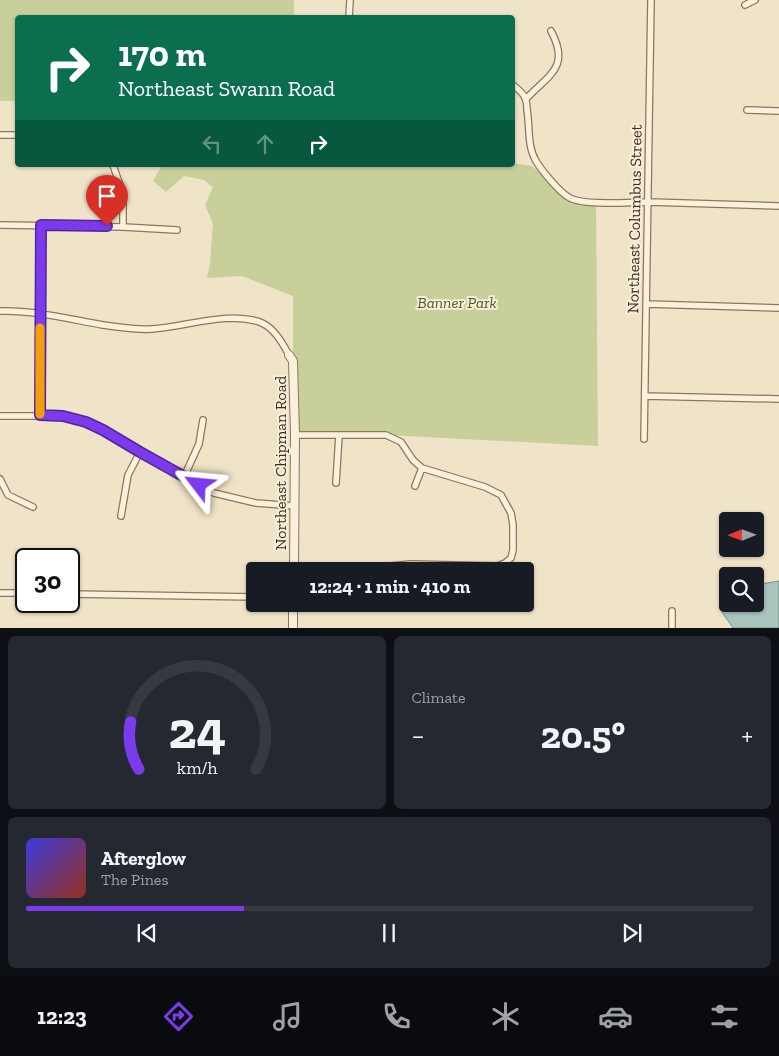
<!DOCTYPE html>
<html lang="en">
<head>
<meta charset="utf-8">
<style>
  :root { --surface:#171b24; --page:#242831; --text:#f1f3f6; --muted:#9ea1a6; --line:#363941; --accent:#7c3aed }
  body { margin:0; font-family:"Zilla Slab",serif; background:var(--page); color:var(--text); height:100vh; display:flex; flex-direction:column; font-size:19px; white-space:nowrap }
  * { box-sizing:border-box; margin:0 }
  p { font-size:16px; color:var(--muted) }
  .icon { flex:none; width:28px; height:28px; fill:none; stroke:currentColor; stroke-width:2; stroke-linecap:round; stroke-linejoin:round }
  .map { position:relative; height:628px; overflow:hidden }
  .panel { display:flex; flex-direction:column; gap:8px; padding:8px; background:#0d0f14; flex:1 }
  .panel>* { flex:none }
  .guide { position:absolute; left:15px; top:15px; width:500px; height:152px; border-radius:5px; box-shadow:0 1px 4px #0004; background:#0b6e4f; color:#fff; overflow:hidden }
  .needle { width:32px; rotate:269deg }
  .controls { position:absolute; left:719px; top:512px; display:grid; gap:10px }
  .controls a { display:grid; place-items:center; width:45px; height:45px; border-radius:5px; background:var(--surface); box-shadow:0 1px 4px #0004; font-size:25px }
  .speed { position:absolute; left:15px; top:548px; display:flex; gap:10px; font-size:25px; font-weight:700; text-align:center }
  .speed>* { display:grid; place-content:center; width:65px; height:65px; border-radius:50%; background:var(--surface); box-shadow:0 1px 4px #0004; line-height:1 }
  .speed .limit { border:2px solid #111; border-radius:8px; background:#fff; color:#111 }
  .pin { position:absolute; display:grid; place-items:center; width:42px; height:42px; color:#fff; margin:-51px -21px; border-radius:50% 50% 50% 0; rotate:-45deg; box-shadow:0 0 5px #0007 }
  .pin .icon { rotate:45deg }
  .me { position:absolute; width:55px; margin:-28px; rotate:299deg; stroke-linejoin:round; filter:drop-shadow(0 0 4px #0008) }
  .turn { display:flex; align-items:center; gap:18px; height:105px; padding:0 20px; font-size:22px }
  .turn .icon { width:65px; height:65px; stroke-width:2.5 }
  .turn b { display:block; font-size:35px; line-height:42px }
  .lanes { display:flex; align-items:center; height:48px; padding:0 20px; background:#0003; justify-content:center; gap:25px; direction:ltr }
  .lanes .off { opacity:.35 }
  .big { font-size:38px; font-weight:800; line-height:1.1 }
  .panel .card { flex:1; display:flex; flex-direction:column; justify-content:center; gap:8px; min-width:0; padding:0 18px; border-radius:8px; background:var(--page) }
  .panel .dial { align-items:center; gap:0 }
  .dial svg { height:130px; overflow:visible; fill:none; stroke:var(--line); stroke-width:7; stroke-linecap:round; text-anchor:middle }
  .dial text { fill:var(--text); stroke:none }
  .song { display:flex; align-items:center; gap:15px }
  .cover { width:60px; height:60px; border-radius:8px; background:linear-gradient(135deg,hsl(240 70% 55%),hsl(10 70% 35%)) }
  .played { height:5px; border-radius:2px; background:linear-gradient(90deg,var(--accent) 30%,var(--line) 30%) }
  .keys { display:flex; justify-content:space-around; direction:ltr }
  .heat { display:flex; justify-content:space-between; align-items:center; font-size:28px; direction:ltr }
  .panel .tiles { flex:1; display:grid; gap:8px; grid-template-columns:1fr 1fr }
  .card:last-child { grid-column:span 2 }
  .trip { position:absolute; left:246px; top:562px; width:288px; height:50px; border-radius:5px; background:var(--surface); box-shadow:0 1px 4px #0004; font-weight:800; line-height:50px; text-align:center }
  .menu { display:flex; height:80px; justify-content:space-around; align-items:center; background:#090b0e; color:var(--muted) }
  .menu .icon { width:35px; height:35px }
  .menu .on { color:var(--accent) }
  .menu b { font-size:22px; color:var(--text) }
  .map>svg:first-child { display:block }
  .green { fill:#c9cf9b }
  .water { fill:#a9c4bc; stroke:#6f938a }
  .lines { fill:none; stroke-linecap:round; stroke-linejoin:round }
  .minor-casing { stroke:#8d765c; stroke-width:8 }
  .tertiary-casing { stroke:#8d765c; stroke-width:10 }
  .minor { stroke:#faf1dc; stroke-width:5.5 }
  .tertiary { stroke:#faf1dc; stroke-width:8 }
  .route-casing { stroke:#51269a; stroke-width:12 }
  .route { stroke:#7c3aed; stroke-width:9 }
  .slow { stroke:#f59e0b; stroke-width:9 }
  .labels { text-anchor:middle; stroke-width:4; stroke-linejoin:round; paint-order:stroke }
  .street-label { font-size:16px; fill:#3d2e20; stroke:#f7eed8 }
  .park-label { font-size:16px; font-style:italic; fill:#4d5a26; stroke:#f7eed8 }
</style>
</head>
<body>
<div class="map">
<svg width="779" height="629" viewBox="0 0 779 629">
  <rect width="100%" height="100%" fill="#f0e4c8"/>
  <path class="green" d="M0,0H294V17L18,18L17,101H0Z
    M513,163L532,166L570,198L596,202L598,446L386,435H295L293,361V296L242,276L207,278L210,264L213,224L205,205L213,187L204,180L184,176L166,192L153,181L162,165H512Z"/>
  <path class="water" d="M779,581V628H733C726,617 713,606 727,594L728,604H755V585Z"/>
  <g class="lines">
    <g class="minor-casing">
      <path id="minor" d="M745,5L755,0
        M349,18L350,0
        M512,84C517,89 523,92 525,98C527,102 527,106 527,110C530,127 527,146 536,161C542,171 560,193 570,198C586,206 630,202 649,202C693,203 736,205 779,206
        M526,99C548,75 571,68 551,31
        M747,110L779,111
        M0,135H18
        M113,165L123,194V227
        M0,225L123,227L177,230
        M646,304L779,308
        M0,311C34,310 69,319 103,325C119,327 136,330 152,329C186,327 230,310 262,323C275,329 283,344 289,355
        M645,396L779,399
        M40,415L41,225
        M0,416H63L86,422L103,430L140,452L214,493L256,503L295,506
        M295,435H386L401,442L413,460L422,468L485,487L501,495L511,513L513,525V550L511,558L505,563L497,566L411,564L390,566L371,571
        M644,439L651,0
        M184,477L199,444L203,420
        M0,479L8,495L33,507
        M336,483L339,435
        M415,486L422,468
        M121,516L128,475L140,452
        M0,593H26
        M69,594L255,597
        M672,611V629"/>
    </g>
    <g class="tertiary-casing">
      <path id="tertiary" d="M289,355L293,361L295,435L294,571
        M293,629V604"/>
    </g>
    <use href="#minor" class="minor"/>
    <use href="#tertiary" class="tertiary"/>
  </g>
  <g class="lines">
    <g class="route-casing">
      <path id="route" d="M107,226L41,225L40,415L63,416L86,422L103,430L140,452L199,485"/>
    </g>
    <use href="#route" class="route"/>
    <path class="slow" d="M40,328V414"/>
  </g>
  <g class="labels">
    <g class="street-label">
      <text transform="translate(634 219) rotate(-89)" y="6">Northeast Columbus Street</text>
      <text transform="translate(280 463) rotate(-90)" y="6">Northeast Chipman Road</text>
    </g>
    <g class="park-label">
      <text x="457" y="308">Banner Park</text>
    </g>
  </g>
</svg>
<div class="controls">
<a><svg class="needle" viewBox="-14 -14 28 28"><path d="M0-13l5 13h-10z" fill="#e53935"/><path d="M0 13l5-13h-10z" fill="#9ea1a6"/></svg></a>
<a><svg class="icon" aria-label="search" viewBox="0 0 24 24"><circle cx="10" cy="10" r="6"/><path d="M15 15l6 6"/></svg></a>
</div>
<div class="speed"><div class="limit">30</div></div>
<div class="pin" style="left:107px;top:226px;background:#d93025"><svg class="icon" aria-label="arrive" viewBox="0 0 24 24"><path d="M6 21V4h12l-3 4 3 4H6"/></svg></div>
<svg class="me" style="left:199px;top:485px" viewBox="-20 -20 40 40"><path d="M0-17L14 15 0 8-14 15z" fill="#7c3aed" stroke="#fff" stroke-width="4"/></svg>
<div class="trip">12:24 · 1 min · 410 m</div>
<div class="guide">
<div class="turn"><svg class="icon" aria-label="right" viewBox="0 0 24 24"><path d="M7 20v-9h11M14 6l5 5-5 5"/></svg><div><b>170 m</b>Northeast Swann Road</div></div>
<div class="lanes"><svg class="icon off" aria-label="left" viewBox="0 0 24 24"><path d="M17 20v-9H6M10 6l-5 5 5 5"/></svg><svg class="icon off" aria-label="ahead" viewBox="0 0 24 24"><path d="M12 20V5M6 11l6-6 6 6"/></svg><svg class="icon" aria-label="right" viewBox="0 0 24 24"><path d="M7 20v-9h11M14 6l5 5-5 5"/></svg></div>
</div>
</div>
<section class="panel">
<div class="tiles">
<div class="card dial"><svg viewBox="0 0 100 80">
<path d="M14 69A42 42 0 1 1 86 69"/>
<path d="M14 69A42 42 0 0 1 9 40" stroke="#7c3aed"/>
<text x="50" y="56" font-size="32" font-weight="700">24</text>
<text x="50" y="72" font-size="11">km/h</text>
</svg></div>
<div class="card"><p>Climate</p>
<div class="heat"><a>−</a><b class="big">20.5°</b><a>+</a></div>
</div>
<div class="card">
<div class="song"><i class="cover"></i><div><b>Afterglow</b><p>The Pines</p></div></div>
<div class="played"></div>
<div class="keys"><svg class="icon" aria-label="previous" viewBox="0 0 24 24"><path d="M18 5L8 12l10 7zM5 5v14"/></svg><svg class="icon" aria-label="pause" viewBox="0 0 24 24"><path d="M8 5v14M16 5v14"/></svg><svg class="icon" aria-label="next" viewBox="0 0 24 24"><path d="M6 5l10 7-10 7zM19 5v14"/></svg></div>
</div>
</div>
</section>
<nav class="menu">
<b>12:23</b>
<svg class="icon on" aria-label="directions" viewBox="0 0 24 24"><path d="M12 3l9 9-9 9-9-9zM9 14v-3h6M13 9l2 2-2 2"/></svg>
<svg class="icon" aria-label="music" viewBox="0 0 24 24"><path d="M9 18V5l10-2v13"/><circle cx="6" cy="18" r="3"/><circle cx="16" cy="16" r="3"/></svg>
<svg class="icon" aria-label="phone" viewBox="0 0 24 24"><path d="M5 4h4l2 5-3 2q2 4 5 5l2-3 5 2v4C11 20 4 13 5 4z"/></svg>
<svg class="icon" aria-label="climate" viewBox="0 0 24 24"><path d="M12 3v18M4 7l16 10M4 17L20 7"/></svg>
<svg class="icon" aria-label="car" viewBox="0 0 24 24"><path d="M5 17H2v-5l4-1 3-4h7l3 4 3 1v5h-3M9 17h6M6 11h13"/><circle cx="7" cy="17" r="2"/><circle cx="17" cy="17" r="2"/></svg>
<svg class="icon" aria-label="filters" viewBox="0 0 24 24"><path d="M4 7h16M4 17h16"/><circle cx="9" cy="7" r="2"/><circle cx="15" cy="17" r="2"/></svg>
</nav>
</body>
</html>
